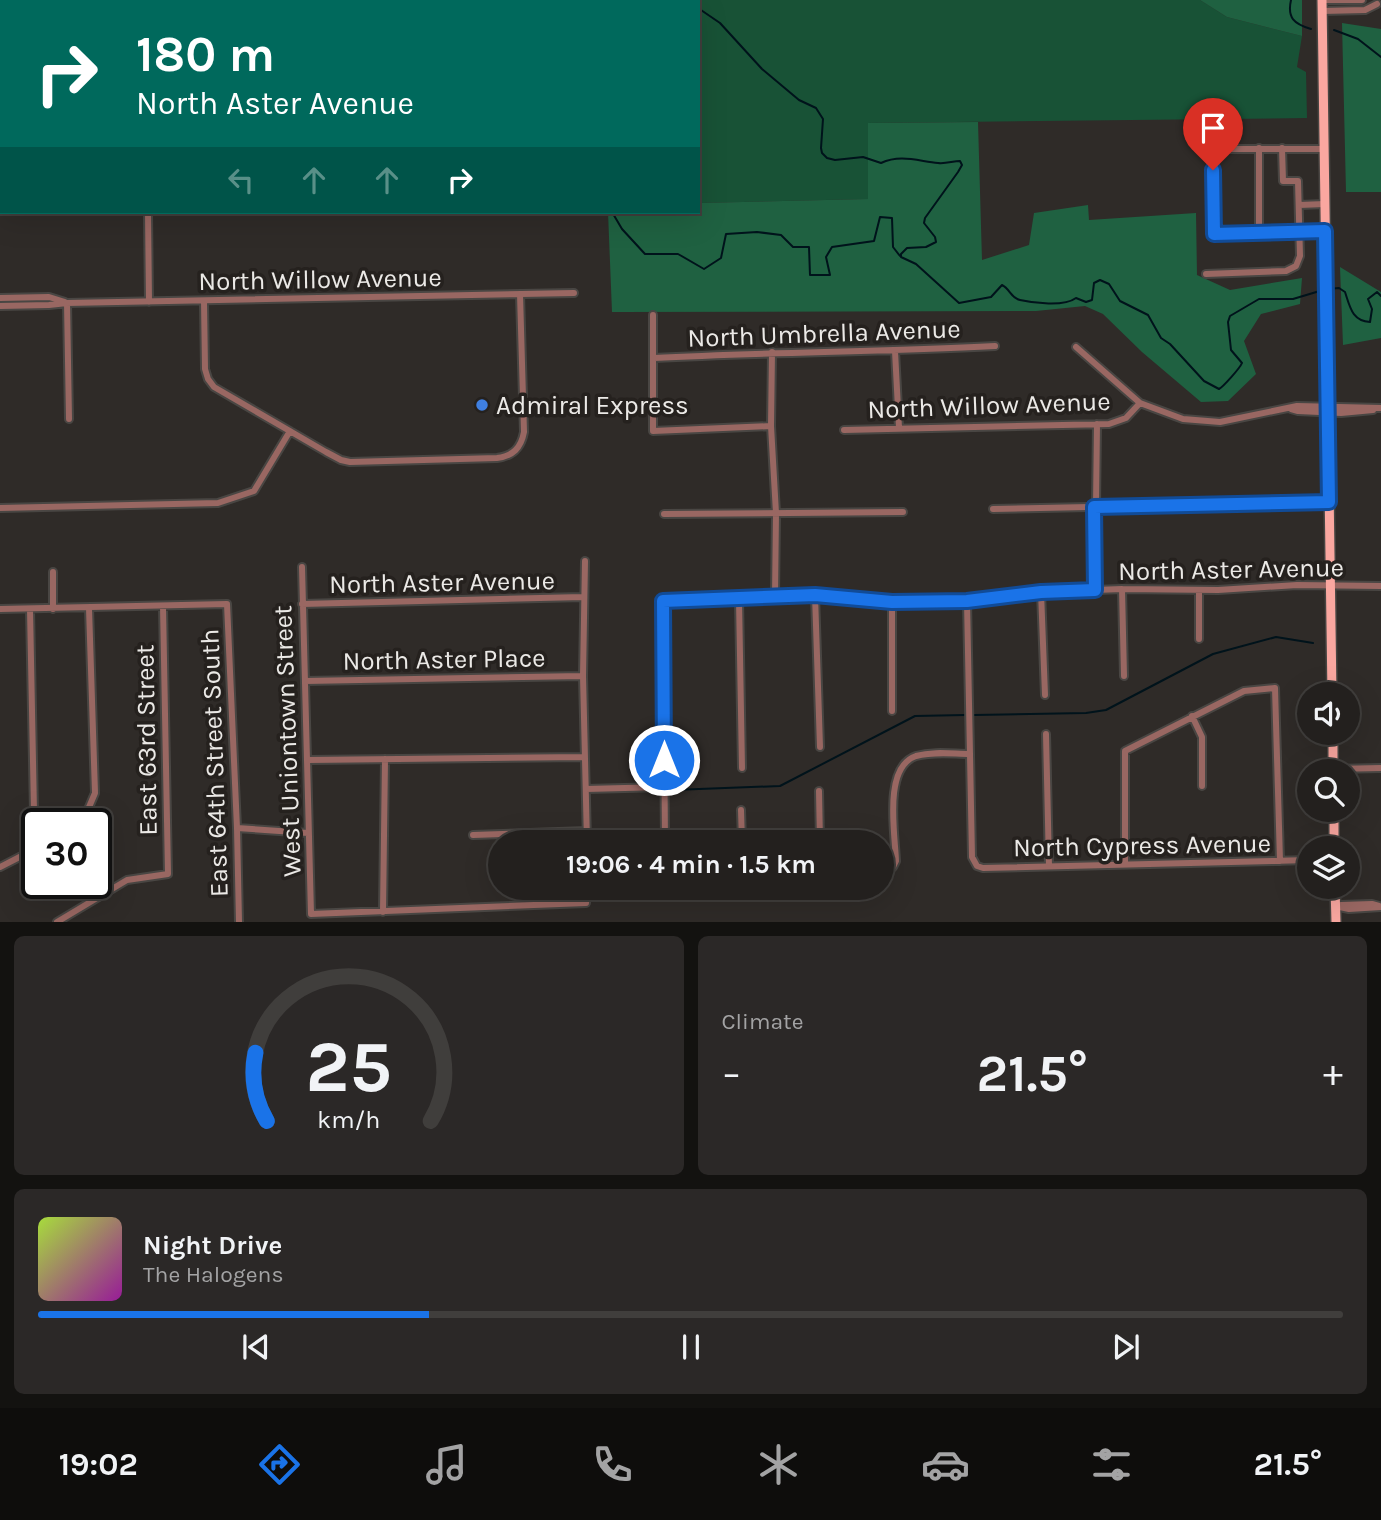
<!DOCTYPE html>
<html lang="en">
<head>
<meta charset="utf-8">
<style>
  :root { --surface:#23201e; --page:#2b2827; --text:#f1f3f6; --muted:#a3a3a4; --line:#403e3c; --accent:#1a73e8 }
  body { margin:0; font-family:Karla,sans-serif; background:var(--page); color:var(--text); height:100vh; display:flex; flex-direction:column; font-size:26px; white-space:nowrap }
  * { box-sizing:border-box; margin:0 }
  p { font-size:23px; color:var(--muted) }
  .icon { flex:none; width:38px; height:38px; fill:none; stroke:currentColor; stroke-width:2; stroke-linecap:round; stroke-linejoin:round }
  .map { position:relative; height:922px; overflow:hidden }
  .sheet { display:flex; flex-direction:column; gap:14px; padding:14px; background:#131210; flex:1 }
  .sheet>* { flex:none }
  .hud { position:absolute; left:0px; top:0px; width:700px; height:214px; box-shadow:0 7px 28px #0002,0 0 0 2px var(--line); background:#00695c; color:#fff; overflow:hidden }
  .fabs { position:absolute; left:1297px; top:682px; display:grid; gap:14px }
  .fabs a { display:grid; place-items:center; width:63px; height:63px; border-radius:50%; background:var(--surface); box-shadow:0 7px 28px #0002,0 0 0 2px var(--line); font-size:35px }
  .speed { position:absolute; left:21px; top:808px; display:flex; gap:14px; font-size:35px; font-weight:700; text-align:center }
  .speed>* { display:grid; place-content:center; width:91px; height:91px; border-radius:50%; background:var(--surface); box-shadow:0 7px 28px #0002,0 0 0 2px var(--line); line-height:1 }
  .speed .limit { border:4px solid #111; border-radius:10px; background:#fff; color:#111 }
  .pin { position:absolute; display:grid; place-items:center; width:60px; height:60px; color:#fff; margin:-72px -30px; border-radius:50% 50% 50% 0; rotate:-45deg; box-shadow:0 0 7px #0007 }
  .pin .icon { rotate:45deg }
  .me { position:absolute; width:77px; margin:-38px; rotate:0deg; stroke-linejoin:round; filter:drop-shadow(0 0 5px #0008) }
  .turn { display:flex; align-items:center; gap:24px; height:147px; padding:0 21px; font-size:32px }
  .turn .icon { width:91px; height:91px; stroke-width:2.5 }
  .turn b { display:block; font-size:49px; line-height:60px }
  .lanes { display:flex; align-items:center; height:66px; padding:0 21px; background:#0003; justify-content:center; gap:35px; direction:ltr }
  .lanes .off { opacity:.35 }
  .big { font-size:52px; font-weight:700; line-height:1.1 }
  .sheet .tile { flex:1; display:flex; flex-direction:column; justify-content:center; gap:10px; min-width:0; padding:0 24px; border-radius:10px; background:var(--page) }
  .sheet .dial { align-items:center; gap:0 }
  .dial svg { height:182px; overflow:visible; fill:none; stroke:var(--line); stroke-width:7; stroke-linecap:round; text-anchor:middle }
  .dial text { fill:var(--text); stroke:none }
  .song { display:flex; align-items:center; gap:21px }
  .cover { width:84px; height:84px; border-radius:10px; background:linear-gradient(135deg,hsl(80 70% 55%),hsl(300 70% 35%)) }
  .played { height:7px; border-radius:4px; background:linear-gradient(90deg,var(--accent) 30%,var(--line) 30%) }
  .keys { display:flex; justify-content:space-around; direction:ltr }
  .heat { display:flex; justify-content:space-between; align-items:center; font-size:38px; direction:ltr }
  .sheet .tiles { flex:1; display:grid; gap:14px; grid-template-columns:1fr 1fr }
  .tile:last-child { grid-column:span 2 }
  .trip { position:absolute; left:488px; top:830px; width:406px; height:70px; border-radius:35px; background:var(--surface); box-shadow:0 7px 28px #0002,0 0 0 2px var(--line); font-weight:700; line-height:70px; text-align:center }
  .dock { display:flex; height:112px; justify-content:space-around; align-items:center; background:#0e0d0c; color:var(--muted) }
  .dock .icon { width:49px; height:49px }
  .dock .on { color:var(--accent) }
  .dock b { font-size:32px; color:var(--text) }
  .map>svg:first-child { display:block }
  .green { fill:#185236 }
  .forest { fill:#1f6141 }
  .lines { fill:none; stroke-linecap:round; stroke-linejoin:round }
  .stream { stroke:#00131b; stroke-width:2 }
  .street-casing { stroke:#494643; stroke-width:10 }
  .primary-casing { stroke:#494643; stroke-width:12 }
  .street { stroke:#996762; stroke-width:6 }
  .primary { stroke:#faa7a0; stroke-width:9 }
  .route-casing { stroke:#114b97; stroke-width:18 }
  .route { stroke:#1a73e8; stroke-width:12 }
  .shop-dot { fill:#3f7fe0; stroke:#25211e; stroke-width:2.5 }
  .labels { text-anchor:middle; stroke-width:7; stroke-linejoin:round; paint-order:stroke }
  .street-label { font-size:26px; fill:#ebe9e6; stroke:#25211e }
  .poi-label { font-size:26px; fill:#ebe9e6; stroke:#25211e; text-anchor:start }
</style>
</head>
<body>
<div class="map">
<svg width="1381" height="922" viewBox="0 0 1381 922">
  <rect width="100%" height="100%" fill="#2f2b28"/>
  <path class="green" d="M339,0H1200L1227,17L1302,36L1297,67L1306,72L1307,118L869,123V199L698,203V2Z"/>
  <path class="forest" d="M1200,0H1302V36L1227,17Z
    M1342,23L1381,29V192H1346Z
    M978,122L982,260L1029,245L1034,213L1088,205L1089,220L1196,213L1197,275L1230,290L1302,278L1300,304L1261,314L1244,341L1256,374L1228,401L1201,402L1142,352L1103,314L1085,306L1036,311L612,312L608,212H698V203L868,199V123Z
    M1340,267L1381,292V338L1343,345Z"/>
  <g class="lines">
    <path class="stream" d="M688,0L690,2
      M1291,0C1287,18 1294,24 1311,29
      M698,8L720,23L762,69L799,100L816,108L823,119L821,148L822,153L827,158L835,160L863,157L881,163C900,154 918,161 938,163C946,164 953,161 960,161L962,165L958,172L925,218L924,223L935,237L936,242L926,247L907,248L901,254V257L916,264L959,303L991,297L1002,285C1010,289 1011,298 1020,300C1033,303 1064,307 1076,298L1086,302L1092,300L1094,283L1100,280L1109,284L1120,301L1148,315L1161,338L1170,344L1204,381L1219,389C1223,387 1240,368 1242,363L1231,350L1228,322L1230,316L1259,299H1293L1323,290
      M1334,30L1358,39L1381,57
      M612,212L622,229L645,254H678L704,269L721,258L726,234L757,232L781,235L793,247H809L810,275H830L826,257L832,247L874,241L880,217L892,218L893,247L900,256
      M1328,289L1339,288L1345,292C1350,307 1352,321 1370,322L1372,309L1368,299L1377,292L1381,296
      M974,715L1086,713L1106,710L1213,654L1276,637L1313,643
      M673,790L780,786L915,716L965,715"/>
    <g class="street-casing">
      <path id="street" d="M136,0V2
        M1322,0H1362
        M1322,11L1365,10L1377,4
        M0,118H2
        M1259,148V232
        M1324,149H1213L1214,234L1325,231
        M1299,205L1325,204
        M148,212L149,302
        M1206,274L1286,271L1296,266L1300,256L1298,181H1283L1282,148
        M0,298L49,297L65,302
        M204,301L205,369L208,379L214,387L326,452L341,460L350,462L497,458C513,456 521,448 524,432L520,294
        M67,303L69,419
        M0,306L49,305L67,303L574,293
        M653,315V431L771,426
        M1076,347L1140,403L1183,419L1220,422L1297,406L1381,408
        M895,351L899,428
        M772,352L771,426L776,513L775,596
        M654,358C768,352 881,352 995,346
        M1291,409L1298,411L1341,413L1373,410
        M844,430L1109,424L1126,418L1140,403
        M0,508L218,503L254,491L290,431
        M993,509L1329,502
        M664,514L903,512
        M585,561L583,676L587,842
        M302,567L311,914L586,903V887
        M1122,589L1124,676
        M1095,590L1097,424
        M1199,590V639
        M1041,592L1045,695
        M815,595L820,747
        M739,599L742,768
        M967,601L972,857L977,866L983,868L1309,860
        M892,602V711
        M302,604L583,597
        M0,609L227,604L237,828L239,922
        M30,609L34,812L37,824
        M53,609V572
        M305,681L583,676
        M1192,716L1202,737V786
        M1046,734L1049,866
        M308,760L585,757
        M1333,769L1381,768
        M586,789L664,787
        M819,791L820,842
        M741,810L742,842
        M75,824L84,819L95,793L89,608
        M237,828L308,833
        M473,835L587,831
        M665,842L663,601L815,595L892,602L967,601L1041,592L1122,589L1218,590L1297,585L1381,586
        M1125,864V751L1244,691L1275,688L1280,861
        M0,867L37,848
        M882,868L893,867L896,861C895,834 883,767 916,756C934,751 953,754 970,754
        M1341,905L1372,904L1379,906
        M1335,906L1349,909L1381,907
        M383,912L385,759
        M57,922L127,880L168,874L163,606"/>
    </g>
    <g class="primary-casing">
      <path id="primary" d="M1322,0L1332,695
        M1333,733V772
        M1334,810V849
        M1335,887L1336,922"/>
    </g>
    <use href="#street" class="street"/>
    <use href="#primary" class="primary"/>
  </g>
  <g class="lines">
    <g class="route-casing">
      <path id="route" d="M664,760L663,601L815,595L892,602L967,601L1041,592L1095,590L1094,507L1329,502L1325,231L1214,234L1213,170"/>
    </g>
    <use href="#route" class="route"/>
  </g>
  <circle class="shop-dot" cx="482" cy="405" r="7"/>
  <g class="labels">
    <g class="street-label">
      <text transform="translate(320 279) rotate(-1)" y="9">North Willow Avenue</text>
      <text transform="translate(824 333) rotate(-2)" y="9">North Umbrella Avenue</text>
      <text transform="translate(989 405) rotate(-2)" y="9">North Willow Avenue</text>
      <text transform="translate(1231 569) rotate(-1)" y="9">North Aster Avenue</text>
      <text transform="translate(442 582) rotate(-1)" y="9">North Aster Avenue</text>
      <text transform="translate(444 659) rotate(-1)" y="9">North Aster Place</text>
      <text transform="translate(146 740) rotate(-91)" y="9">East 63rd Street</text>
      <text transform="translate(287 741) rotate(-92)" y="9">West Uniontown Street</text>
      <text transform="translate(214 763) rotate(-92)" y="9">East 64th Street South</text>
      <text transform="translate(1142 845) rotate(-1)" y="9">North Cypress Avenue</text>
    </g>
    <g class="poi-label">
      <text x="496" y="414">Admiral Express</text>
    </g>
  </g>
</svg>
<div class="fabs">
<a><svg class="icon" aria-label="sound" viewBox="0 0 24 24"><path d="M4 9h4l5-4v14l-5-4H4zM17 9q2 3 0 6"/></svg></a>
<a><svg class="icon" aria-label="search" viewBox="0 0 24 24"><circle cx="10" cy="10" r="6"/><path d="M15 15l6 6"/></svg></a>
<a><svg class="icon" aria-label="layers" viewBox="0 0 24 24"><path d="M12 4l9 5-9 5-9-5zM3 14l9 5 9-5"/></svg></a>
</div>
<div class="speed"><div class="limit">30</div></div>
<div class="pin" style="left:1213px;top:170px;background:#d93025"><svg class="icon" aria-label="arrive" viewBox="0 0 24 24"><path d="M6 21V4h12l-3 4 3 4H6"/></svg></div>
<svg class="me" style="left:664px;top:760px" viewBox="-20 -20 40 40"><circle r="17" fill="#1a73e8" stroke="#fff" stroke-width="3"/><path d="M0-11L8 9 0 5-8 9z" fill="#fff"/></svg>
<div class="trip">19:06 · 4 min · 1.5 km</div>
<div class="hud">
<div class="turn"><svg class="icon" aria-label="right" viewBox="0 0 24 24"><path d="M7 20v-9h11M14 6l5 5-5 5"/></svg><div><b>180 m</b>North Aster Avenue</div></div>
<div class="lanes"><svg class="icon off" aria-label="left" viewBox="0 0 24 24"><path d="M17 20v-9H6M10 6l-5 5 5 5"/></svg><svg class="icon off" aria-label="ahead" viewBox="0 0 24 24"><path d="M12 20V5M6 11l6-6 6 6"/></svg><svg class="icon off" aria-label="ahead" viewBox="0 0 24 24"><path d="M12 20V5M6 11l6-6 6 6"/></svg><svg class="icon" aria-label="right" viewBox="0 0 24 24"><path d="M7 20v-9h11M14 6l5 5-5 5"/></svg></div>
</div>
</div>
<section class="sheet">
<div class="tiles">
<div class="tile dial"><svg viewBox="0 0 100 80">
<path d="M14 69A42 42 0 1 1 86 69"/>
<path d="M14 69A42 42 0 0 1 9 39" stroke="#1a73e8"/>
<text x="50" y="56" font-size="32" font-weight="700">25</text>
<text x="50" y="72" font-size="11">km/h</text>
</svg></div>
<div class="tile"><p>Climate</p>
<div class="heat"><a>−</a><b class="big">21.5°</b><a>+</a></div>
</div>
<div class="tile">
<div class="song"><i class="cover"></i><div><b>Night Drive</b><p>The Halogens</p></div></div>
<div class="played"></div>
<div class="keys"><svg class="icon" aria-label="previous" viewBox="0 0 24 24"><path d="M18 5L8 12l10 7zM5 5v14"/></svg><svg class="icon" aria-label="pause" viewBox="0 0 24 24"><path d="M8 5v14M16 5v14"/></svg><svg class="icon" aria-label="next" viewBox="0 0 24 24"><path d="M6 5l10 7-10 7zM19 5v14"/></svg></div>
</div>
</div>
</section>
<nav class="dock">
<b>19:02</b>
<svg class="icon on" aria-label="directions" viewBox="0 0 24 24"><path d="M12 3l9 9-9 9-9-9zM9 14v-3h6M13 9l2 2-2 2"/></svg>
<svg class="icon" aria-label="music" viewBox="0 0 24 24"><path d="M9 18V5l10-2v13"/><circle cx="6" cy="18" r="3"/><circle cx="16" cy="16" r="3"/></svg>
<svg class="icon" aria-label="phone" viewBox="0 0 24 24"><path d="M5 4h4l2 5-3 2q2 4 5 5l2-3 5 2v4C11 20 4 13 5 4z"/></svg>
<svg class="icon" aria-label="climate" viewBox="0 0 24 24"><path d="M12 3v18M4 7l16 10M4 17L20 7"/></svg>
<svg class="icon" aria-label="car" viewBox="0 0 24 24"><path d="M5 17H2v-5l4-1 3-4h7l3 4 3 1v5h-3M9 17h6M6 11h13"/><circle cx="7" cy="17" r="2"/><circle cx="17" cy="17" r="2"/></svg>
<svg class="icon" aria-label="filters" viewBox="0 0 24 24"><path d="M4 7h16M4 17h16"/><circle cx="9" cy="7" r="2"/><circle cx="15" cy="17" r="2"/></svg>
<b>21.5°</b>
</nav>
</body>
</html>
